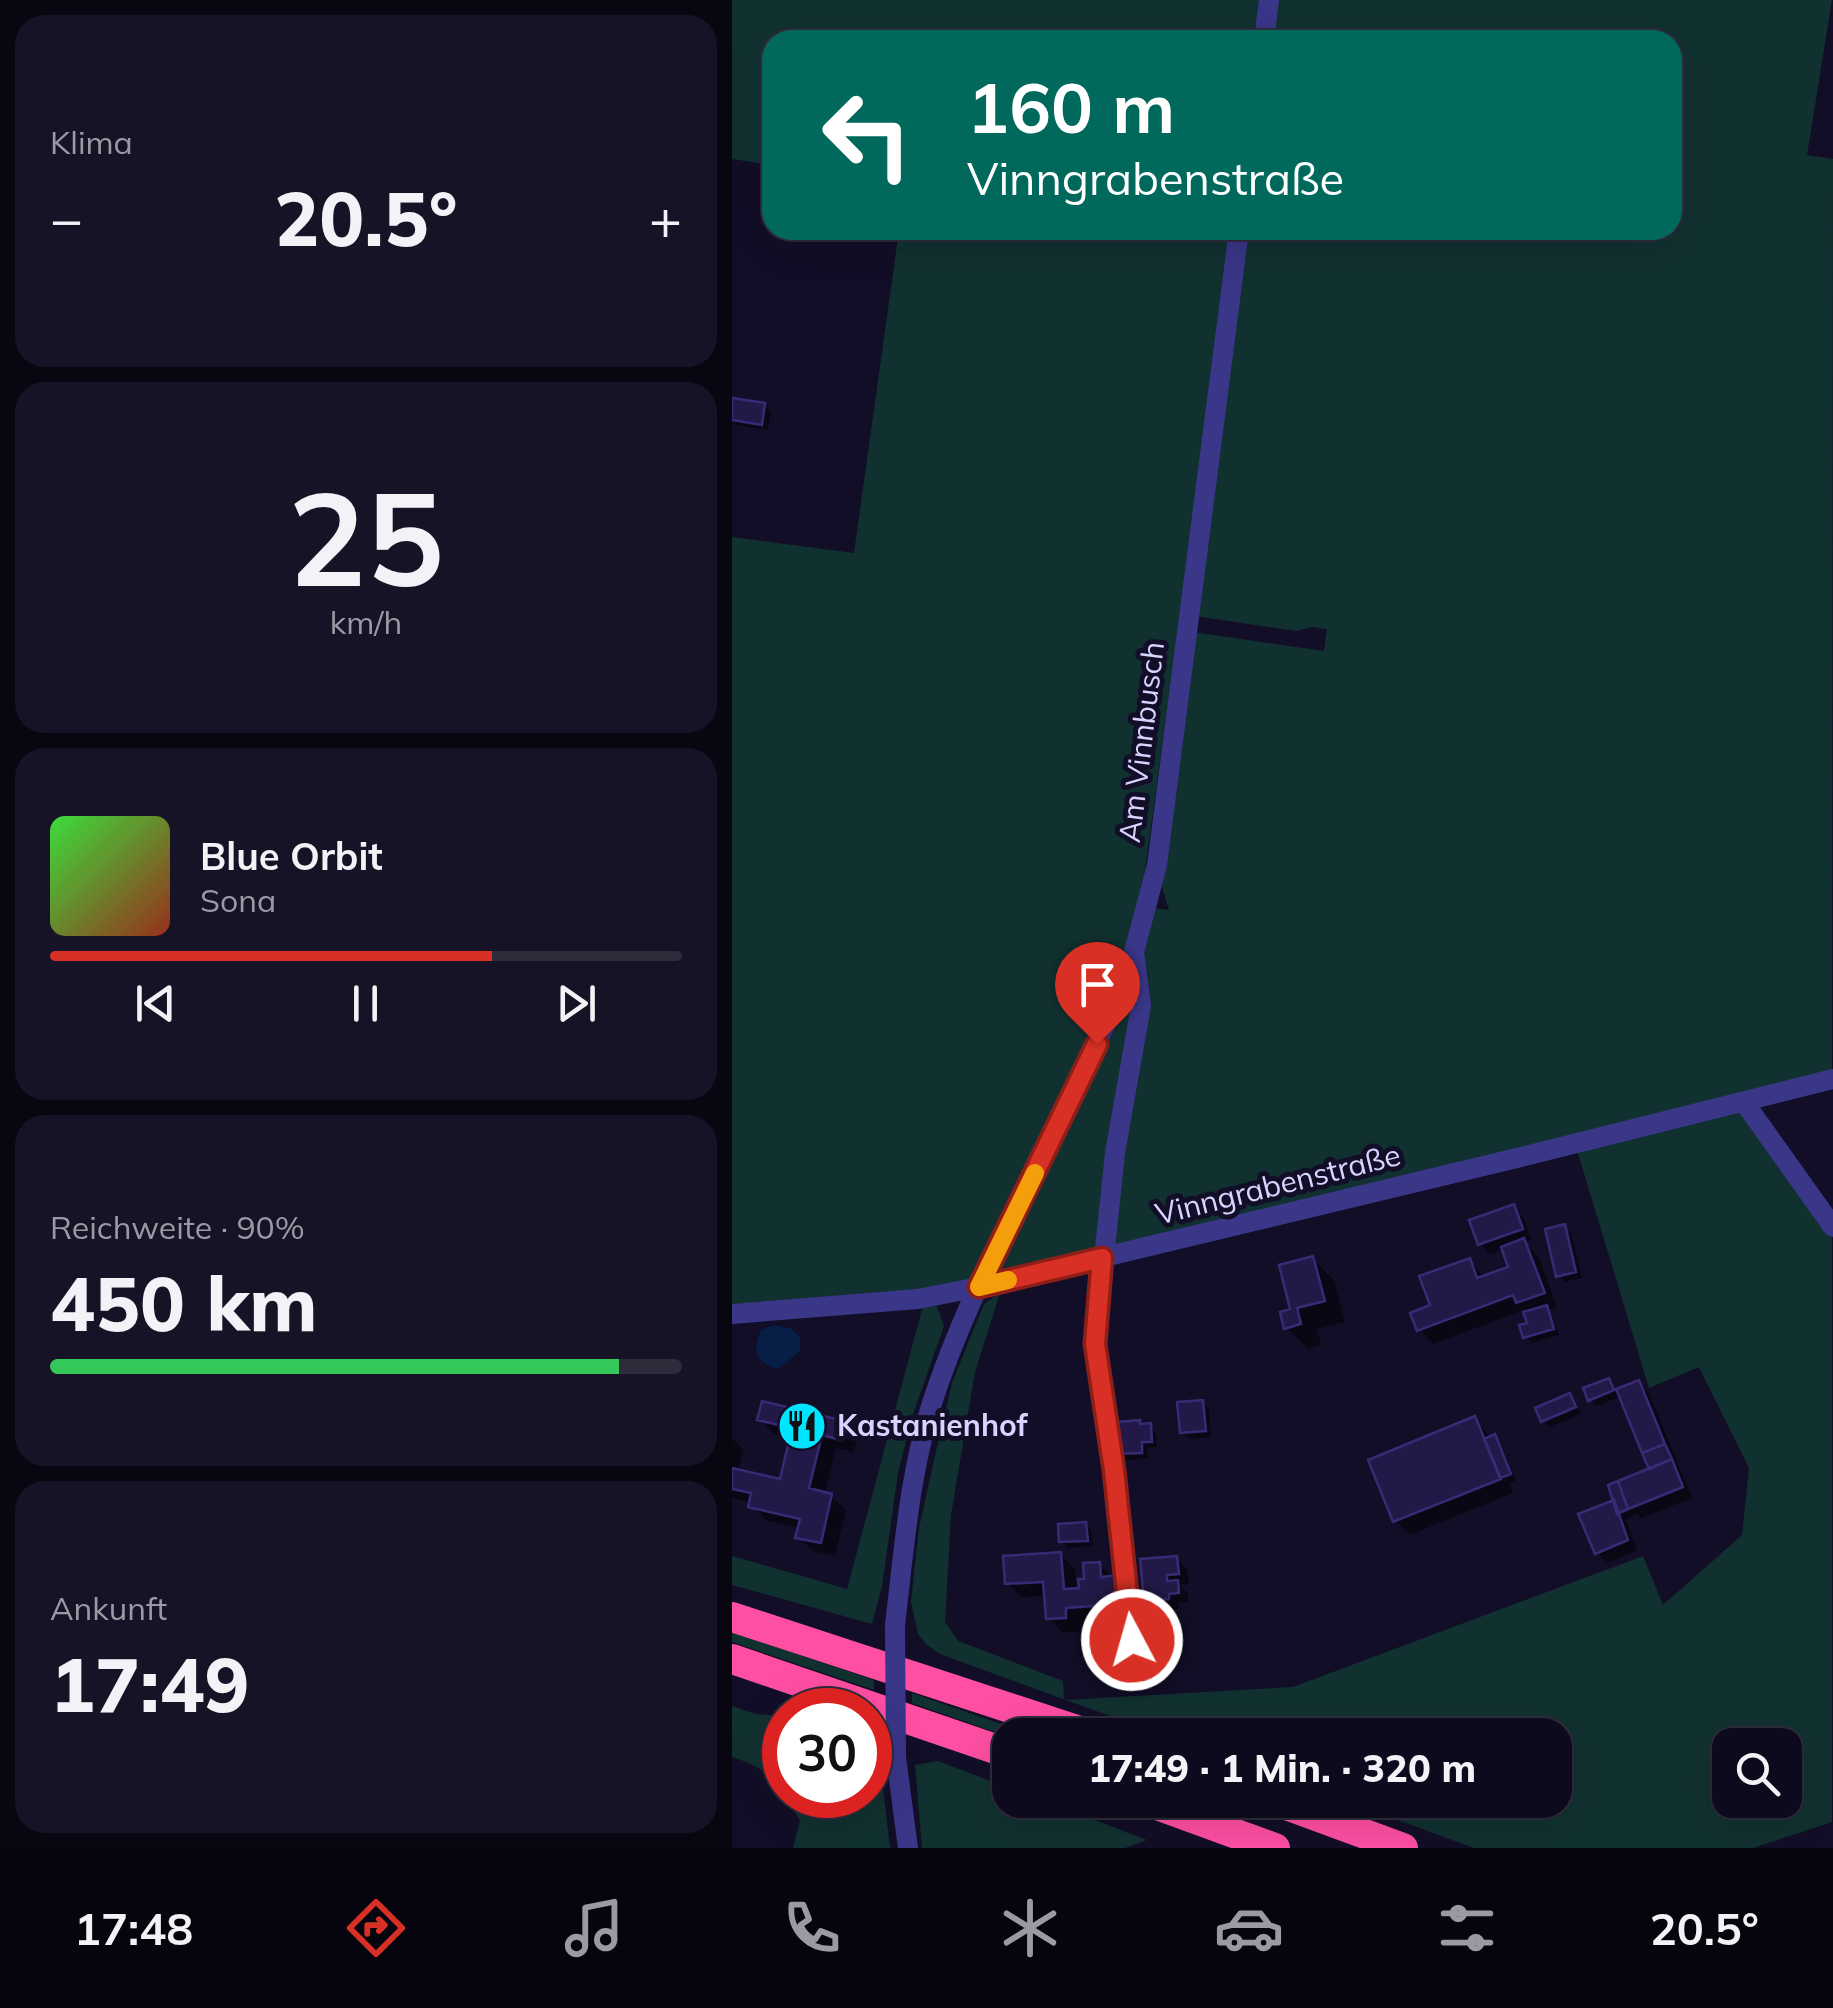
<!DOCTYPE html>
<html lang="de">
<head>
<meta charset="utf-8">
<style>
  :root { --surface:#0e0a1d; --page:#171326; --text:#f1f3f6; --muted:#9b9aa4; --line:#2e2b3b; --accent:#d93025 }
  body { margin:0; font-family:Mulish,sans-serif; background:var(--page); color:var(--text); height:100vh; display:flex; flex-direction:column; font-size:38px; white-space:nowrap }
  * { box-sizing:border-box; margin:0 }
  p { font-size:32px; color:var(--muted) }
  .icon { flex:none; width:55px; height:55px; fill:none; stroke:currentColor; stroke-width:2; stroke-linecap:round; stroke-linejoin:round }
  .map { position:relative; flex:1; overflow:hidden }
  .panel { display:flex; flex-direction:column; gap:15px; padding:15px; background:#080610; width:732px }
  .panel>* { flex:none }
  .guide { position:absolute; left:30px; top:30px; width:920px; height:210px; border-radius:30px; box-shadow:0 10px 40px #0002,0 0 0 2px var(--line); background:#00695c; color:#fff; overflow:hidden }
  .buttons { position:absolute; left:980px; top:1728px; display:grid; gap:20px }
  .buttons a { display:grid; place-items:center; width:90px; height:90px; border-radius:20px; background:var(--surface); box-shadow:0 10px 40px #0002,0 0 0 2px var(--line); font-size:50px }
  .speed { position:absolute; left:30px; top:1688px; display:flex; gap:20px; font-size:50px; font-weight:700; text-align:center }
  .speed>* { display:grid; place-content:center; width:130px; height:130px; border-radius:50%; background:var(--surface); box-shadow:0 10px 40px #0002,0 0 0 2px var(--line); line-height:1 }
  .speed .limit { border:15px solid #d22; background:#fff; color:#111 }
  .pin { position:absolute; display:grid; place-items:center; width:85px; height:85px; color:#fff; margin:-102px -42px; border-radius:50% 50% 50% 0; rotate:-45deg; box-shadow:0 0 10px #0007 }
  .pin .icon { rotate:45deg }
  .me { position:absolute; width:110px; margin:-55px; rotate:354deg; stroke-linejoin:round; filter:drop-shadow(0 0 8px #0008) }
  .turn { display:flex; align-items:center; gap:35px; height:210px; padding:0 40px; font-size:45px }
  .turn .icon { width:130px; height:130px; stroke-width:2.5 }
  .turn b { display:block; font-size:70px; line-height:85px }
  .big { font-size:75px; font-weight:800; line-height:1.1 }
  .panel .widget { flex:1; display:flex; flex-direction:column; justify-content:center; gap:15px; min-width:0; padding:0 35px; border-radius:30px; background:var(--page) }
  .panel .dial { align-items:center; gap:0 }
  .dial b { font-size:130px; line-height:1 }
  .song { display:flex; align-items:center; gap:30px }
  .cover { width:120px; height:120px; border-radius:15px; background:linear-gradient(135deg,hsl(120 70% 55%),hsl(10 70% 35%)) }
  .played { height:10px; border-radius:5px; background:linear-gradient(90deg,var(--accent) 70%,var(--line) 70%) }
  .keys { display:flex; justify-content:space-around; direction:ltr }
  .heat { display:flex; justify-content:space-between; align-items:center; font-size:55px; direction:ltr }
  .charge { height:15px; border-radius:8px; background:linear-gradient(90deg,#34c759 90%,var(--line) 0) }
  .trip { position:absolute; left:260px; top:1718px; width:580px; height:100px; border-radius:30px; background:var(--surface); box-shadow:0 10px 40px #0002,0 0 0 2px var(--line); font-weight:800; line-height:100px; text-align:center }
  .menu { display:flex; height:160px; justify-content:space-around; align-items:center; background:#06040c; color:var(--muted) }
  .menu .icon { width:70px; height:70px }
  .menu .active { color:var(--accent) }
  .menu b { font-size:45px; color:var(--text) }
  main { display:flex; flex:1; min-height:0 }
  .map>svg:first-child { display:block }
  .green { fill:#113130; fill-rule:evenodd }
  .water { fill:#071e47 }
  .shadow { fill:#0007 }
  .building { fill:#231949; stroke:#392a76; stroke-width:2.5 }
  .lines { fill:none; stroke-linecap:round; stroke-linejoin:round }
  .minor { stroke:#3a3688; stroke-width:20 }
  .highway { stroke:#ff4fa3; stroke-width:30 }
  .minor-bridge { stroke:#3a3688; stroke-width:20 }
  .route-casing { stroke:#8d1f18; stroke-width:25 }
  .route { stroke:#d93025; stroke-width:18 }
  .slow { stroke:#f59e0b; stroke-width:18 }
  .labels { text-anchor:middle; stroke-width:10; stroke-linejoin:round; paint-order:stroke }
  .street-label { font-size:30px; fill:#d9d4ff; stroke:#120e27 }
  .poi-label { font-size:30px; font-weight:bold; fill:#d9d4ff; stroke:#120e27; text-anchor:start }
</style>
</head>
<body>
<main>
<section class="panel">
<div class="widget"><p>Klima</p>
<div class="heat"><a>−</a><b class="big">20.5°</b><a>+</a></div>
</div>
<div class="widget dial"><b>25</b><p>km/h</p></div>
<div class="widget">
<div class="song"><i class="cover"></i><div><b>Blue Orbit</b><p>Sona</p></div></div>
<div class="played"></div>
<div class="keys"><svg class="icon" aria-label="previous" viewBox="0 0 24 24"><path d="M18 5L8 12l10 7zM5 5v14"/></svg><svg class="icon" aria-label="pause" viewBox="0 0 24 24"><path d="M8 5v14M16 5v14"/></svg><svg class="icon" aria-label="next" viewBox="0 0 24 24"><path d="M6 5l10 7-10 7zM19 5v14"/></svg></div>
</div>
<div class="widget"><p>Reichweite · 90%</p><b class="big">450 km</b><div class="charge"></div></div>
<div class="widget"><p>Ankunft</p><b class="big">17:49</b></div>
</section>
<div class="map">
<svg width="1101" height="1848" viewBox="0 0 1101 1848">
  <rect width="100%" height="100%" fill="#120e27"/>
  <path class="green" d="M0,0H1100L1075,155L1101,159L1100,1072L537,1214L272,1275H260L364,1062L398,978L419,908L437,910L427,878L461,632L592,651L595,629L580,627L564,631L463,616L492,387L480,385L408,906L373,1016L249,1270L241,1279L229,1285L193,1291L0,1307V537L122,553L167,230H940V40H40V165L0,159Z
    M1009,1111L1019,1119L1100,1238V1822L1021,1848H742L611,1800H822V1735H430L208,1654L194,1644L186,1634L179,1602L187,1528L202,1460L220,1383L240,1333L252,1304L268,1293L243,1372L219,1515L213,1622L226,1641L331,1681L332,1700L561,1687L911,1556L931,1605L1010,1535L1017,1468L967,1367L917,1388L845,1150ZM998,1745H1052V1800H998Z
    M192,1302L204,1304L212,1326L179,1420L166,1473L150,1586L140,1624L0,1585V1556L115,1589Z
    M0,1632L142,1680V1690L0,1642Z
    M180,1693L300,1735L277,1737L180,1703Z
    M0,1706L24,1714L52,1716V1794C40,1774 23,1764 0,1757Z
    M138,1744L147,1754L158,1848H61L68,1821L53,1795H138Z
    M206,1761L277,1788L278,1800H310L415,1840L393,1848H190L183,1765Z"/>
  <path class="water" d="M41,1325L58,1328L68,1337V1351L46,1369C23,1363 20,1350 29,1330Z"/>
  <path class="shadow" d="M0,400L32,406L39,412L36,430L0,424Z
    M781,1207L792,1218L799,1240L792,1242L806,1256L825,1307L817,1310L827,1335L800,1343L794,1337L798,1325L793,1310L701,1344L687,1329L737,1260L753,1278L780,1268L772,1249L758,1254L748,1244Z
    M832,1227L839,1233L850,1278L833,1282L826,1275Z
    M580,1258L602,1280L613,1322L585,1329L589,1345L576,1349L554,1327Z
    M876,1381L885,1392L907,1383L917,1393L960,1498L909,1518L905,1514L894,1519L905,1551L875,1563L865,1552L884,1502L920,1470L890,1396L865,1406L858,1400Z
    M838,1396L849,1414L818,1427L811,1420Z
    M470,1402L477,1409L479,1437L457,1439L450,1432Z
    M28,1419L111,1423L125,1437L122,1452L104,1448L93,1494L99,1496L114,1510L103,1556L81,1551L66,1537L68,1528L33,1520L20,1503L0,1498V1438L11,1449L6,1472L50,1482L60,1438L42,1434Z
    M743,1419L759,1439L769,1444L784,1481L777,1483L781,1493L678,1535L663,1520Z
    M410,1426H418L424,1432L425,1447L415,1448L416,1458L395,1460L388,1453Z
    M354,1525L360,1531L361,1546L336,1548L329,1541Z
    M328,1554L343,1569L344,1582H355L367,1564L381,1578L403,1617L347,1621L348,1631L331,1633L317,1618L315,1596L290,1597L275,1583Z
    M445,1558L455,1569L457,1584L447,1585L456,1593V1602L446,1603V1609L425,1611L414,1600Z"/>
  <path class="building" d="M0,398L33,403L30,425L0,420Z
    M782,1204L791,1229L746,1245L737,1220Z
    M833,1224L844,1272L824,1277L813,1229Z
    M792,1238L813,1293L784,1303L781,1295L685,1331L678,1313L698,1305L687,1276L738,1258L745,1278L776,1267L769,1247Z
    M581,1256L593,1301L565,1308L569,1324L552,1329L548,1312L558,1309L547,1265Z
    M815,1305L822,1329L791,1338L787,1325L795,1323L791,1312Z
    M877,1378L882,1390L856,1401L851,1388Z
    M907,1380L933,1444L910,1453L884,1389Z
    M838,1393L844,1407L809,1422L803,1408Z
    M471,1400L474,1431L448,1433L445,1402Z
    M30,1401L112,1421L108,1440L90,1435L77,1488L100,1494L89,1543L63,1538L68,1519L16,1507L19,1493L0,1489V1468L48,1479L60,1428L25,1420Z
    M743,1416L769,1479L661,1522L636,1460Z
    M408,1420V1424L419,1423L420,1442H410V1453L386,1454L384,1422Z
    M763,1434L779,1474L768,1478L752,1439Z
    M933,1444L940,1459L917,1469L910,1453Z
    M940,1459L951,1487L896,1509L886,1481Z
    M886,1481L896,1509L885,1514L876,1485Z
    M882,1500L896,1540L863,1554L846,1514Z
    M354,1522L356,1541L327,1542L326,1524Z
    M329,1552L332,1589L347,1588L346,1579H352L351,1563L368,1562L369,1577L388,1575L390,1604L334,1608V1618L314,1619L311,1582L273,1584L271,1556Z
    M445,1556L447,1574L435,1575V1581L446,1580L447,1593L437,1594V1599L412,1601L408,1559Z"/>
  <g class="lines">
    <path class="minor" d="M532,40L537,0
      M1012,1102L1101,1227
      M0,1314L186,1299L247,1287L789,1157L1101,1079
      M163,1625C172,1549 178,1467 203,1394C254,1243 346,1109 399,959
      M404,1675L382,1470L363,1344L383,1153L409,1006L402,952L425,865L507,230
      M164,1757L176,1848"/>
    <path class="highway" d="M0,1617L360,1735
      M0,1659L278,1754
      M411,1800L543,1848
      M541,1800L671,1848"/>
    <path class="minor-bridge" d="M163,1625L164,1757"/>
  </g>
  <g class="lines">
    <g class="route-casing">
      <path id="route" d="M365,1044L247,1287L370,1258L363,1344L382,1470L400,1640"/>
    </g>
    <use href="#route" class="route"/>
    <path class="slow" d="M276,1280L247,1287L303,1173"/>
  </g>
  <defs>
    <g id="restaurant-disc" transform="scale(2.5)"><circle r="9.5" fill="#00e5ff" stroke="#120e27"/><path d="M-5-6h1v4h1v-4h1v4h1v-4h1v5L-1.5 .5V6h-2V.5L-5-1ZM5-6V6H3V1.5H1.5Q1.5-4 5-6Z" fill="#111"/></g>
  </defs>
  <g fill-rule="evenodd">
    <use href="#restaurant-disc" x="70" y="1426"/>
  </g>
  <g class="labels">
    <g class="street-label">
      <text transform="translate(410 742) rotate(-83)" y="10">Am Vinnbusch</text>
      <text transform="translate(546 1185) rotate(-14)" y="10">Vinngrabenstraße</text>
    </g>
    <g class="poi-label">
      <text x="105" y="1436">Kastanienhof</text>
    </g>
  </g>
</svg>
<div class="buttons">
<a><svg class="icon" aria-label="search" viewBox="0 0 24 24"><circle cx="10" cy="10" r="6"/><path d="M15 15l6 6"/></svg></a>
</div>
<div class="speed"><div class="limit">30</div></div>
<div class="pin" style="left:365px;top:1044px;background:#d93025"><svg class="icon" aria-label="arrive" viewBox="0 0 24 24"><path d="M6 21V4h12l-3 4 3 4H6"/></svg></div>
<svg class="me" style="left:400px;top:1640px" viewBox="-20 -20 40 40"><circle r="17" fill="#d93025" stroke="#fff" stroke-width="3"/><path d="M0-11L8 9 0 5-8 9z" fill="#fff"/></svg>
<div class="trip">17:49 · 1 Min. · 320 m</div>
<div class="guide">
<div class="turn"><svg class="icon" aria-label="left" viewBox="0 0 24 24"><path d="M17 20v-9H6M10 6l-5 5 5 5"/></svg><div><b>160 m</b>Vinngrabenstraße</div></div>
</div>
</div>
</main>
<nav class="menu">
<b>17:48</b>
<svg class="icon active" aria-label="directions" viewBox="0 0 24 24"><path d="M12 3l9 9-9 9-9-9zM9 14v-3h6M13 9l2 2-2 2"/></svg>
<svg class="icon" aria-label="music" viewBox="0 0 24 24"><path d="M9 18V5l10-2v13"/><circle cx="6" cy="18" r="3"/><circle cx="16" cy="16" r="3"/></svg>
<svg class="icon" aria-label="phone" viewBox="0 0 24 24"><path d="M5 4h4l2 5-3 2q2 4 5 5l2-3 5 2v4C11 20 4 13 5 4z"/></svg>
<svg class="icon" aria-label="climate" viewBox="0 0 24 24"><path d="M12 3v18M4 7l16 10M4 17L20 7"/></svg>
<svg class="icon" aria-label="car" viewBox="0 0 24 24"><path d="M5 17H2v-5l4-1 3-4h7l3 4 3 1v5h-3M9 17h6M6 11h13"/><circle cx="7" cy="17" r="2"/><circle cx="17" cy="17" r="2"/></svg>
<svg class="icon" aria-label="filters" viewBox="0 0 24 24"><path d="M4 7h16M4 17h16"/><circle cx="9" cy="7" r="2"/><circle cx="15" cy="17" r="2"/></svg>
<b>20.5°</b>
</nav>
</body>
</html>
